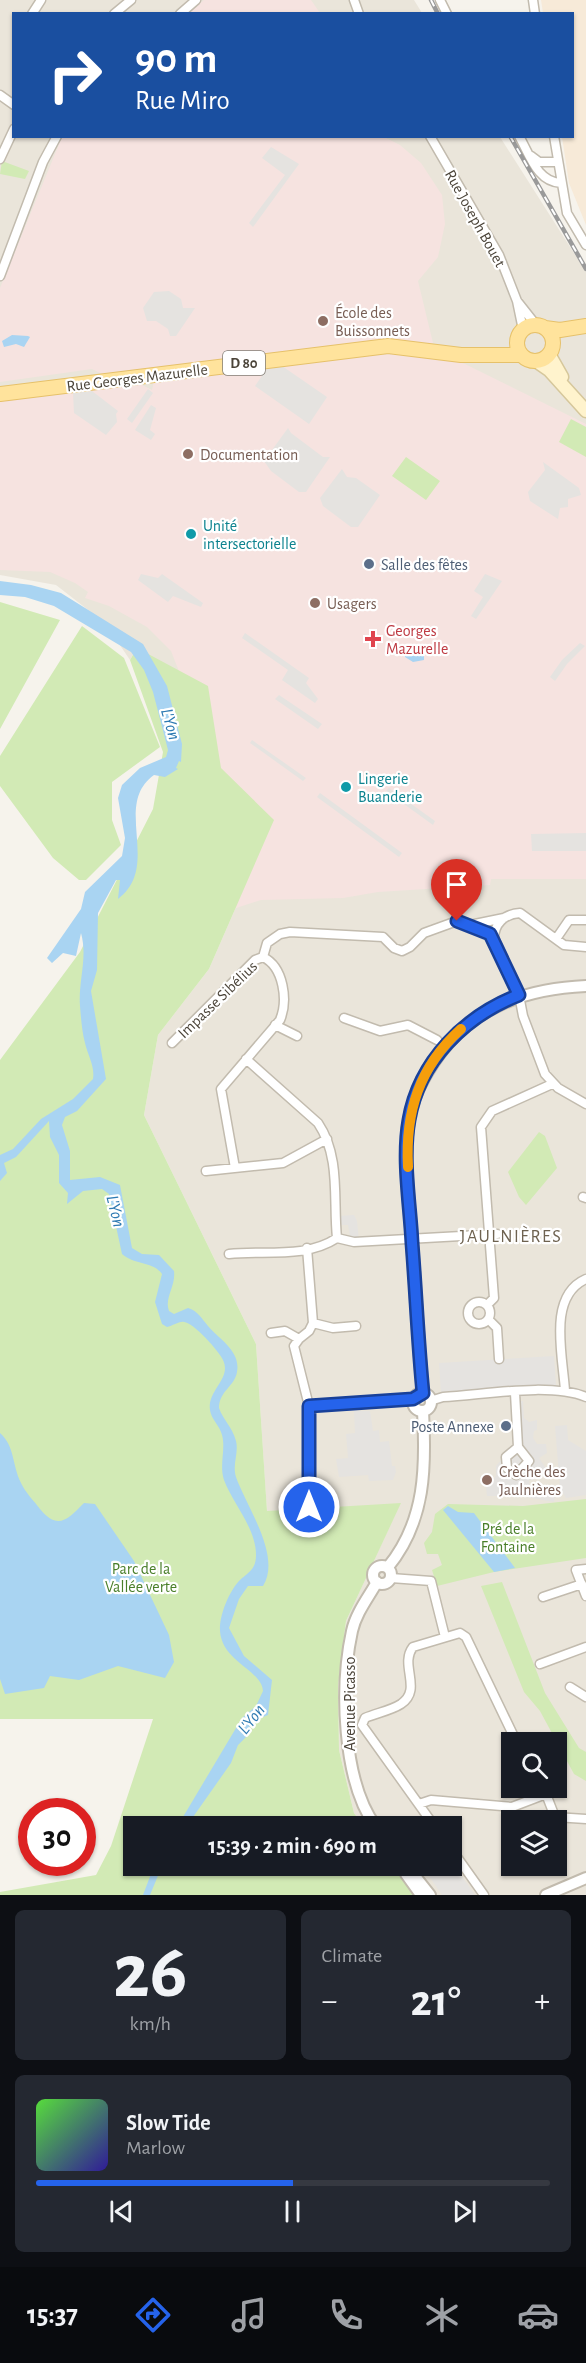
<!DOCTYPE html>
<html lang="en">
<head>
<meta charset="utf-8">
<style>
  :root { --surface:#171b24; --page:#242831; --text:#f1f3f6; --muted:#9ea1a6; --line:#363941; --accent:#2563eb }
  body { margin:0; font-family:"Alegreya Sans",sans-serif; background:var(--page); color:var(--text); height:100vh; display:flex; flex-direction:column; font-size:22px; white-space:nowrap }
  * { box-sizing:border-box; margin:0 }
  p { font-size:20px; color:var(--muted) }
  .icon { flex:none; width:33px; height:33px; fill:none; stroke:currentColor; stroke-width:2; stroke-linecap:round; stroke-linejoin:round }
  .map { position:relative; height:1895px; overflow:hidden }
  .sheet { display:flex; flex-direction:column; gap:15px; padding:15px; background:#0d0f14; flex:1 }
  .sheet>* { flex:none }
  .banner { position:absolute; left:12px; top:12px; width:562px; height:126px; border-radius:0px; box-shadow:0 2px 4px #0004; background:#1a4fa0; color:#fff; overflow:hidden }
  .tools { position:absolute; left:501px; top:1732px; display:grid; gap:12px }
  .tools a { display:grid; place-items:center; width:66px; height:66px; border-radius:0px; background:var(--surface); box-shadow:0 2px 4px #0004; font-size:30px }
  .speed { position:absolute; left:18px; top:1798px; display:flex; gap:12px; font-size:30px; font-weight:700; text-align:center }
  .speed>* { display:grid; place-content:center; width:78px; height:78px; border-radius:50%; background:var(--surface); box-shadow:0 2px 4px #0004; line-height:1 }
  .speed .limit { border:9px solid #d22; background:#fff; color:#111 }
  .pin { position:absolute; display:grid; place-items:center; width:51px; height:51px; color:#fff; margin:-62px -26px; border-radius:50% 50% 50% 0; rotate:-45deg; box-shadow:0 0 6px #0007 }
  .pin .icon { rotate:45deg }
  .me { position:absolute; width:66px; margin:-33px; rotate:0deg; stroke-linejoin:round; filter:drop-shadow(0 0 4px #0008) }
  .turn { display:flex; align-items:center; gap:21px; height:126px; padding:0 24px; font-size:27px }
  .turn .icon { width:78px; height:78px; stroke-width:2.5 }
  .turn b { display:block; font-size:42px; line-height:51px }
  .big { font-size:45px; font-weight:700; line-height:1.1 }
  .sheet .tile { flex:1; display:flex; flex-direction:column; justify-content:center; gap:9px; min-width:0; padding:0 21px; border-radius:9px; background:var(--page) }
  .sheet .dial { align-items:center; gap:0 }
  .dial b { font-size:78px; line-height:1 }
  .song { display:flex; align-items:center; gap:18px }
  .cover { width:72px; height:72px; border-radius:9px; background:linear-gradient(135deg,hsl(110 70% 55%),hsl(250 70% 35%)) }
  .played { height:6px; border-radius:3px; background:linear-gradient(90deg,var(--accent) 50%,var(--line) 50%) }
  .keys { display:flex; justify-content:space-around; direction:ltr }
  .heat { display:flex; justify-content:space-between; align-items:center; font-size:33px; direction:ltr }
  .sheet .tiles { flex:1; display:grid; gap:15px; grid-template-columns:1fr 1fr }
  .tile:last-child { grid-column:span 2 }
  .trip { position:absolute; left:123px; top:1816px; width:339px; height:60px; border-radius:0px; background:var(--surface); box-shadow:0 2px 4px #0004; font-weight:700; line-height:60px; text-align:center }
  .tab-bar { display:flex; height:96px; justify-content:space-around; align-items:center; background:#090b0e; color:var(--muted) }
  .tab-bar .icon { width:42px; height:42px }
  .tab-bar .active { color:var(--accent) }
  .tab-bar b { font-size:27px; color:var(--text) }
  .map>svg:first-child { display:block }
  .residential { fill:#eae5da; fill-rule:evenodd }
  .commercial { fill:#f7ead8 }
  .medical { fill:#f6e3e0 }
  .green { fill:#d2eab5 }
  .parking { fill:#e5e3e0 }
  .water { fill:#a9d4f2 }
  .lines { fill:none; stroke-linecap:round; stroke-linejoin:round }
  .minor-casing { stroke:#c2bbae; stroke-width:11 }
  .tertiary-casing { stroke:#c2bbae; stroke-width:14 }
  .secondary-casing { stroke:#d6c79b; stroke-width:15 }
  .primary-casing { stroke:#e6c16a; stroke-width:16 }
  .minor { stroke:#fff; stroke-width:8 }
  .tertiary { stroke:#fff; stroke-width:10 }
  .secondary { stroke:#fff3cd; stroke-width:12 }
  .primary { stroke:#ffe39c; stroke-width:14 }
  .rail-casing { stroke:#9a9a9a; stroke-width:4.5 }
  .rail { stroke:#fff; stroke-width:2; stroke-dasharray:7; stroke-linecap:butt }
  .route-casing { stroke:#184099; stroke-width:15 }
  .route { stroke:#2563eb; stroke-width:10 }
  .slow { stroke:#f59e0b; stroke-width:10 }
  .education-dot { fill:#8d6e63; stroke:#fff; stroke-width:2 }
  .culture-dot { fill:#0f9aa8; stroke:#fff; stroke-width:2 }
  .service-dot { fill:#5c6f8a; stroke:#fff; stroke-width:2 }
  .health-dot { fill:#e0444e; stroke:#fff; stroke-width:2 }
  .labels { text-anchor:middle; stroke-width:4.5; stroke-linejoin:round; paint-order:stroke }
  .shield { fill:#fff; stroke:#817c74; stroke-width:1.5 }
  .shield-label { font-size:15px; font-weight:bold; fill:#4b4439 }
  .street-label { font-size:16px; fill:#4b4439; stroke:#fff }
  .education-label { font-size:16px; fill:#785e54; stroke:#fff; text-anchor:start }
  .culture-label { font-size:16px; fill:#0d838f; stroke:#fff; text-anchor:start }
  .service-label { font-size:16px; fill:#4e5e75; stroke:#fff; text-anchor:start }
  .health-label { font-size:16px; fill:#be3a42; stroke:#fff; text-anchor:start }
  .park-label { font-size:16px; fill:#4a7f2a; stroke:#fff }
  .water-label { font-size:18px; font-style:italic; fill:#2e7ab2; stroke:#fff }
  .neighbourhood-label { font-size:18px; letter-spacing:1.5px; fill:#6e6250; stroke:#fff }
</style>
</head>
<body>
<div class="map">
<svg width="586" height="1895" viewBox="0 0 586 1895">
  <rect width="100%" height="100%" fill="#f6f3ec"/>
  <path class="residential" d="M0,0H414L422,13L14,14V136L500,137L586,272V1895H416L394,1866H452V1827H364L354,1813L339,1750L338,1686L346,1621L400,1504L267,1512L256,1344L144,1115L158,1035L209,969L274,820L137,648L130,660L105,623L56,585L0,575ZM512,1743H556V1788H512ZM512,1821H556V1866H512Z"/>
  <path class="commercial" d="M541,0H586V225L569,183L562,137L573,136V14L543,13Z"/>
  <path class="medical" d="M204,0H311L320,13H189Z
    M62,137H384L400,145L421,163L442,195L445,224L438,257L418,281L433,343L358,342L104,375L92,369L0,382V288Z
    M405,353L441,356L465,364L586,424V879H491L490,885L378,892L343,898L261,900L224,912L193,707L171,651L147,627L109,606L85,598L88,592L75,583L50,572L0,570V400L138,383L152,390L154,381L359,356Z"/>
  <path class="green" d="M2,161L29,171L25,179L0,174Z
    M571,419L586,427V457L559,442Z
    M406,457L440,481L426,500L392,476Z
    M0,602L60,620L0,729Z
    M82,626L124,658L160,747L112,782V820L121,845L86,880H79L53,858L0,786V756Z
    M137,648L208,686L221,768L274,820L209,969L158,1035L144,1115L256,1344L267,1511L401,1503L346,1621L338,1686L339,1750L354,1813L364,1827H134V1866H394L416,1895H0V1892L96,1875L111,1846L153,1719H0V1060L80,952L153,809L163,752L130,660Z
    M539,1132L545,1136L557,1168L526,1205L519,1197L508,1172Z
    M586,1499V1558L494,1572L437,1586L432,1570L442,1565L438,1554H427L424,1543L432,1532L435,1514L448,1504L523,1506Z
    M502,1582L545,1693L579,1748L586,1752V1781L574,1774L540,1711L524,1692L481,1586Z"/>
  <path class="parking" d="M271,147L299,164L253,227L249,223L285,175L262,158Z
    M169,291L181,299L183,308H195L176,336H170L168,329L156,321H147L143,308L154,292Z
    M282,366L327,397L309,424L255,386L268,367Z
    M148,389L153,393L132,423L127,419Z
    M92,391L118,411L116,414L117,422L106,435L74,413L73,393Z
    M151,405L156,408L150,430L155,434L151,440L135,430Z
    M288,428L291,433L323,457H330L306,492H299L271,471L264,461Z
    M543,462L579,488L581,495L568,499V507L560,508L558,519L530,501L528,492L545,470Z
    M342,469L347,477L356,478L380,495L358,527H351L323,506L320,498Z
    M141,574L158,578L162,574L203,603L201,607L173,596L168,602L138,580Z
    M485,574L502,581L476,619L471,616L483,597L474,591Z
    M245,633L309,678L306,683L318,699L315,703L282,680L288,670L242,638Z
    M580,643L585,646L567,664L555,681L550,677L562,660Z
    M279,695L322,724L318,729L275,699Z
    M252,740L306,778L303,781L250,743Z
    M389,788L435,821L433,825L386,791Z
    M320,793L402,853L399,857L317,797Z
    M586,833V851H532L531,834Z
    M354,1215L357,1221L359,1241H351L348,1225H340L339,1216Z
    M554,1356L556,1386L441,1393L439,1363Z
    M523,1401L524,1418L529,1422L537,1420V1430L534,1431L533,1438L537,1444H546L547,1453L539,1458L545,1467V1473L534,1474V1480H529L530,1490L557,1487L554,1502L521,1496H487L486,1488L496,1476V1466L514,1446L510,1403Z
    M354,1411H370L373,1431L379,1430L380,1442L389,1441L392,1466H395L396,1472L393,1480L369,1481L368,1475L339,1477L336,1459L348,1458L346,1434L355,1433Z
    M567,1425L568,1440L586,1451V1495L566,1498L560,1488L555,1426Z
    M452,1861L463,1878L475,1895H442L422,1866H452Z"/>
  <path class="water" d="M12,335L28,336L30,337L24,347L16,344L4,347L2,341Z
    M0,581L31,585L61,593L143,644L167,686L182,744L181,762L179,761L176,768L178,769L165,777L154,775C112,805 162,866 118,899L120,880H116L98,913L97,970L91,991L106,1079L77,1111L65,1117L62,1125L70,1151V1180L100,1177L120,1185L132,1248L142,1254L159,1255L174,1271C176,1286 164,1298 169,1311L174,1314L188,1308C198,1311 202,1319 208,1326C219,1339 241,1351 237,1372C235,1386 219,1391 219,1408C223,1420 232,1426 236,1441C239,1453 232,1464 236,1477C246,1506 282,1556 263,1586H248L239,1599L229,1628L244,1656L272,1680L268,1715L251,1722L247,1736L238,1745L231,1763L186,1827H177L242,1718L256,1706L263,1691C262,1670 222,1662 220,1631C219,1616 229,1591 240,1580C249,1572 256,1569 256,1555C256,1528 233,1504 224,1480C219,1465 226,1449 222,1435C220,1426 211,1419 210,1410C207,1390 232,1379 223,1360C219,1351 194,1323 184,1322C179,1321 173,1326 167,1327L162,1324L155,1302L162,1274C153,1261 134,1265 122,1254L109,1194L102,1189L83,1191L67,1204L68,1193L59,1183V1155L50,1137L49,1121L16,1157L4,1163L7,1173L0,1181V1155L13,1149L41,1119L73,1099L93,1079C95,1066 88,1056 85,1043C82,1032 81,1018 80,1006C78,981 88,958 81,933L76,956L63,953L52,963L47,958L81,909L85,892L122,856L125,838L118,798L122,785L140,768L166,757L168,750L153,692L144,670L131,652L54,606L25,597L0,595Z
    M406,645L424,651V660L413,662L405,657L403,650Z
    M0,1433C15,1446 12,1465 21,1483C25,1492 34,1501 40,1509C58,1531 68,1519 84,1503L95,1504L134,1561L169,1635L174,1662L165,1678L118,1666L79,1680L50,1676L44,1688L5,1694L0,1679Z
    M448,1506L458,1512L474,1513L515,1568L494,1572L443,1510Z
    M154,1866H162L150,1895H143Z"/>
  <g class="lines">
    <g class="minor-casing">
      <path id="minor" d="M354,0L359,14
        M440,0L447,14
        M533,0L535,14
        M32,14L41,0
        M114,14L131,0
        M180,14L196,0
        M0,95L14,105
        M430,136L499,255L517,301
        M519,136C530,155 537,182 561,183
        M554,136L567,213L586,245
        M531,156L539,162H558
        M0,159L14,129
        M0,276L43,162L57,136
        M523,330L517,301L536,325
        M470,925L504,918
        M494,939C494,924 504,914 520,913L564,945L586,947
        M556,939L569,920H586
        M263,957L267,943L280,934L290,932L383,937L394,948L402,951L410,947L424,933L457,921L490,934L519,995L523,1016L545,1074L558,1088L586,1104
        M344,1018L380,1031L408,1025L437,1040
        M275,1025L297,1036
        M172,1043L255,960L263,957
        M246,1059L318,1123C341,1157 333,1200 337,1238
        M235,1168L221,1089L280,1020C288,1001 284,967 263,957
        M206,1171L283,1163L327,1139
        M583,1197L586,1198
        M337,1238L354,1242L497,1234
        M307,1248L313,1323
        M229,1254C264,1250 305,1259 337,1238
        M468 1313a11 11 0 1 1 22 0a11 11 0 1 1-22 0Z
        M488,1304L494,1298L481,1127L492,1111L552,1084
        M489,1320L497,1328L499,1359
        M271,1333L285,1331L299,1339L309,1331L313,1323L333,1328L356,1326
        M299,1339L294,1346L309,1406L413,1399
        M565,1391C563,1356 547,1296 586,1279
        M515,1393L518,1447L506,1457L507,1468L516,1475L529,1461L518,1447
        M430,1401L443,1397C484,1395 549,1382 586,1397
        M309,1406V1507
        M586,1569L576,1570L586,1596
        M391,1578L431,1581L445,1637
        M543,1597L582,1584
        M540,1664L586,1647
        M570,1687L586,1697
        M419,1804L431,1800L512,1807L546,1794L555,1817L586,1819
        M435,1827L362,1725L365,1718C376,1713 390,1711 401,1704C423,1689 399,1665 413,1647L460,1633L466,1637L517,1743
        M452,1850L484,1895"/>
    </g>
    <g class="tertiary-casing">
      <path id="tertiary" d="M423,1393C418,1343 416,1293 412,1243C410,1203 402,1159 409,1120C412,1099 422,1080 434,1062C470,1008 523,989 586,986
        M413 1402a9 9 0 1 1 18 0a9 9 0 1 1-18 0Z
        M373 1575a9 9 0 1 1 18 0a9 9 0 1 1-18 0Z
        M388,1567C426,1521 426,1466 423,1411
        M376,1827C342,1781 340,1686 352,1631C356,1613 368,1598 377,1582
        M407,1866L430,1895
        M406,1874L421,1895
        M546,1895L586,1878"/>
    </g>
    <g class="secondary-casing">
      <path id="secondary" d="M549,354L562,377
        M536,361L549,370L586,411"/>
    </g>
    <g class="primary-casing">
      <path id="primary" d="M517 343a18 18 0 1 1 36 0a18 18 0 1 1-36 0Z
        M545,328L560,330L586,326
        M0,394L388,346L461,355H521"/>
    </g>
    <use href="#minor" class="minor"/>
    <use href="#tertiary" class="tertiary"/>
    <use href="#secondary" class="secondary"/>
    <use href="#primary" class="primary"/>
    <g class="rail-casing">
      <path id="rail" d="M431,0L438,14
        M510,136L586,269"/>
    </g>
    <use href="#rail" class="rail"/>
  </g>
  <g class="lines">
    <g class="route-casing">
      <path id="route" d="M309,1507V1406L413,1399L423,1393C418,1343 416,1293 412,1243C410,1203 402,1159 409,1120C419,1061 465,1016 519,995L490,934L457,921"/>
    </g>
    <use href="#route" class="route"/>
    <path class="slow" d="M408,1167C405,1112 419,1067 461,1029"/>
  </g>
  <g class="education-dot">
    <circle cx="323" cy="321" r="6"/>
    <circle cx="188" cy="454" r="6"/>
    <circle cx="315" cy="603" r="6"/>
    <circle cx="487" cy="1480" r="6"/>
  </g>
  <g class="culture-dot">
    <circle cx="191" cy="534" r="6"/>
    <circle cx="346" cy="787" r="6"/>
  </g>
  <g class="service-dot">
    <circle cx="369" cy="564" r="6"/>
    <circle cx="506" cy="1426" r="6"/>
  </g>
  <path class="health-dot" d="M370 630h6v6h6v6h-6v6h-6v-6h-6v-6h6z"/>
  <g class="labels">
    <rect class="shield" x="223" y="351" width="42" height="24" rx="4.5"/>
    <g class="shield-label">
      <text x="244" y="368">D 80</text>
    </g>
    <g class="street-label">
      <text transform="translate(476 218) rotate(61)" y="6">Rue Joseph Bouet</text>
      <text transform="translate(137 377) rotate(-7)" y="6">Rue Georges Mazurelle</text>
      <text transform="translate(217 999) rotate(-44)" y="6">Impasse Sibélius</text>
      <text transform="translate(349 1704) rotate(-90)" y="6">Avenue Picasso</text>
    </g>
    <g class="education-label">
      <text x="335" y="318">École des<tspan x="335" dy="18">Buissonnets</tspan></text>
      <text x="200" y="460">Documentation</text>
      <text x="327" y="609">Usagers</text>
      <text x="499" y="1477">Crèche des<tspan x="499" dy="18">Jaulnières</tspan></text>
    </g>
    <g class="culture-label">
      <text x="203" y="531">Unité<tspan x="203" dy="18">intersectorielle</tspan></text>
      <text x="358" y="784">Lingerie<tspan x="358" dy="18">Buanderie</tspan></text>
    </g>
    <g class="service-label">
      <text x="381" y="570">Salle des fêtes</text>
      <text x="494" y="1432" text-anchor="end">Poste Annexe</text>
    </g>
    <g class="health-label">
      <text x="386" y="636">Georges<tspan x="386" dy="18">Mazurelle</tspan></text>
    </g>
    <g class="park-label">
      <text x="508" y="1534">Pré de la<tspan x="508" dy="18">Fontaine</tspan></text>
      <text x="141" y="1574">Parc de la<tspan x="141" dy="18">Vallée verte</tspan></text>
    </g>
    <g class="water-label">
      <text transform="translate(171 724) rotate(74)" y="6">L'Yon</text>
      <text transform="translate(116 1211) rotate(76)" y="6">L'Yon</text>
      <text transform="translate(251 1719) rotate(-52)" y="6">L'Yon</text>
    </g>
    <g class="neighbourhood-label">
      <text x="511" y="1242">JAULNIÈRES</text>
    </g>
  </g>
</svg>
<div class="tools">
<a><svg class="icon" aria-label="search" viewBox="0 0 24 24"><circle cx="10" cy="10" r="6"/><path d="M15 15l6 6"/></svg></a>
<a><svg class="icon" aria-label="layers" viewBox="0 0 24 24"><path d="M12 4l9 5-9 5-9-5zM3 14l9 5 9-5"/></svg></a>
</div>
<div class="speed"><div class="limit">30</div></div>
<div class="pin" style="left:457px;top:921px;background:#d93025"><svg class="icon" aria-label="arrive" viewBox="0 0 24 24"><path d="M6 21V4h12l-3 4 3 4H6"/></svg></div>
<svg class="me" style="left:309px;top:1507px" viewBox="-20 -20 40 40"><circle r="17" fill="#2563eb" stroke="#fff" stroke-width="3"/><path d="M0-11L8 9 0 5-8 9z" fill="#fff"/></svg>
<div class="trip">15:39 · 2 min · 690 m</div>
<div class="banner">
<div class="turn"><svg class="icon" aria-label="right" viewBox="0 0 24 24"><path d="M7 20v-9h11M14 6l5 5-5 5"/></svg><div><b>90 m</b>Rue Miro</div></div>
</div>
</div>
<section class="sheet">
<div class="tiles">
<div class="tile dial"><b>26</b><p>km/h</p></div>
<div class="tile"><p>Climate</p>
<div class="heat"><a>−</a><b class="big">21°</b><a>+</a></div>
</div>
<div class="tile">
<div class="song"><i class="cover"></i><div><b>Slow Tide</b><p>Marlow</p></div></div>
<div class="played"></div>
<div class="keys"><svg class="icon" aria-label="previous" viewBox="0 0 24 24"><path d="M18 5L8 12l10 7zM5 5v14"/></svg><svg class="icon" aria-label="pause" viewBox="0 0 24 24"><path d="M8 5v14M16 5v14"/></svg><svg class="icon" aria-label="next" viewBox="0 0 24 24"><path d="M6 5l10 7-10 7zM19 5v14"/></svg></div>
</div>
</div>
</section>
<nav class="tab-bar">
<b>15:37</b>
<svg class="icon active" aria-label="directions" viewBox="0 0 24 24"><path d="M12 3l9 9-9 9-9-9zM9 14v-3h6M13 9l2 2-2 2"/></svg>
<svg class="icon" aria-label="music" viewBox="0 0 24 24"><path d="M9 18V5l10-2v13"/><circle cx="6" cy="18" r="3"/><circle cx="16" cy="16" r="3"/></svg>
<svg class="icon" aria-label="phone" viewBox="0 0 24 24"><path d="M5 4h4l2 5-3 2q2 4 5 5l2-3 5 2v4C11 20 4 13 5 4z"/></svg>
<svg class="icon" aria-label="climate" viewBox="0 0 24 24"><path d="M12 3v18M4 7l16 10M4 17L20 7"/></svg>
<svg class="icon" aria-label="car" viewBox="0 0 24 24"><path d="M5 17H2v-5l4-1 3-4h7l3 4 3 1v5h-3M9 17h6M6 11h13"/><circle cx="7" cy="17" r="2"/><circle cx="17" cy="17" r="2"/></svg>
</nav>
</body>
</html>
